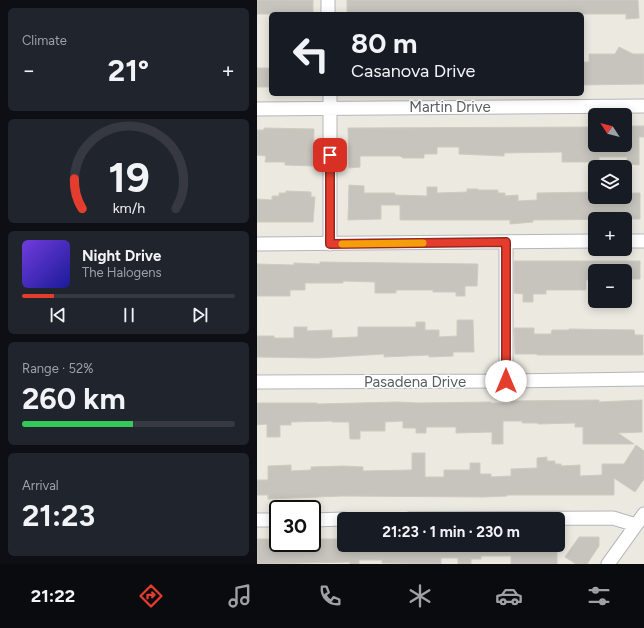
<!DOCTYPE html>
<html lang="en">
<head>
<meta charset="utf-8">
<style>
  :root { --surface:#171b24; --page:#20242c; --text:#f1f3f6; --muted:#9ea1a6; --line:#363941; --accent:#e43d2e }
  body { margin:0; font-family:Figtree,sans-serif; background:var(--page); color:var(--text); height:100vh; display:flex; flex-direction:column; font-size:15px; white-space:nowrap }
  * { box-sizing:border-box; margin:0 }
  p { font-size:13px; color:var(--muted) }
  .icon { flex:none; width:22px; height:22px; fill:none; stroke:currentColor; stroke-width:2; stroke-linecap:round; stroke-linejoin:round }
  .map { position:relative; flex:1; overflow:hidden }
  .drawer { display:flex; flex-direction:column; gap:8px; padding:8px; background:#0d0f14; width:257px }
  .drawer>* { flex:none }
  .banner { position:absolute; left:12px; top:12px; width:315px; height:84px; border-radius:6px; box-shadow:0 2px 10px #0003; background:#171b24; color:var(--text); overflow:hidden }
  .needle { width:26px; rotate:306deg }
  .buttons { position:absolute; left:331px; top:108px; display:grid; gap:8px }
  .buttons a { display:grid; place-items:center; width:44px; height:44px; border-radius:6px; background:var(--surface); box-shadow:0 2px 10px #0003; font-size:20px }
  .speed { position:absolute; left:12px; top:500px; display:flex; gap:8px; font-size:20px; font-weight:700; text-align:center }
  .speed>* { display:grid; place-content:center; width:52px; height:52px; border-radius:50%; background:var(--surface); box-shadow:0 2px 10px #0003; line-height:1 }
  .speed .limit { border:2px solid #111; border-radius:6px; background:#fff; color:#111 }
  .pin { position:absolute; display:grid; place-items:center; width:34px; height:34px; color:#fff; margin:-17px; border-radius:8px; box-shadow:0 2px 6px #0006 }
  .me { position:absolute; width:44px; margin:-22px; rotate:0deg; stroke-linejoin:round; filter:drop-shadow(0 0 3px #0008) }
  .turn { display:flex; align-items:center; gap:14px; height:84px; padding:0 16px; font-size:18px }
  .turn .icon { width:52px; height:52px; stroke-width:2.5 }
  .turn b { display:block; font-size:28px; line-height:34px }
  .big { font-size:30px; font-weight:700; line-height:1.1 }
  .drawer .widget { flex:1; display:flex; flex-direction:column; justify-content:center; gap:6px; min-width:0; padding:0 14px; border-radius:6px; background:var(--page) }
  .drawer .dial { align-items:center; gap:0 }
  .dial svg { height:104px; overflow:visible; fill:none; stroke:var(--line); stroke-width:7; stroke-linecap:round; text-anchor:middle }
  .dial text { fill:var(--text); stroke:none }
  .song { display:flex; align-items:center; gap:12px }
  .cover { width:48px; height:48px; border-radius:6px; background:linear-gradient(135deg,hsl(260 70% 55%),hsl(240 70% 35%)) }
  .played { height:4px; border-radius:2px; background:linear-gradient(90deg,var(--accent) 15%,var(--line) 15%) }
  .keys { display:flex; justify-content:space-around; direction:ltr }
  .heat { display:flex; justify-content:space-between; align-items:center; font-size:22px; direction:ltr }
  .charge { height:6px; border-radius:3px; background:linear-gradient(90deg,#34c759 52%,var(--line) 0) }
  .trip { position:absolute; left:80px; top:512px; width:228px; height:40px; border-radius:6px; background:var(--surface); box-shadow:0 2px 10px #0003; font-weight:700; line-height:40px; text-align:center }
  .tab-bar { display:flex; height:64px; justify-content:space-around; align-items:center; background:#090b0e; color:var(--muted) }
  .tab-bar .icon { width:28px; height:28px }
  .tab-bar .current { color:var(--accent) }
  .tab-bar b { font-size:18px; color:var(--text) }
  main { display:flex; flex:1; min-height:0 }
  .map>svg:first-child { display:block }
  .building { fill:#c7c4be; stroke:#d0cbbf }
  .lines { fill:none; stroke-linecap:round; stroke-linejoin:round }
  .minor-casing { stroke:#b3b7bb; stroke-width:15 }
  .minor { stroke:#fff; stroke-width:13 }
  .route-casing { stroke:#94281e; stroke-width:10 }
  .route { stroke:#e43d2e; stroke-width:7 }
  .slow { stroke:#f59e0b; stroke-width:7 }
  .labels { text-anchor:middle; stroke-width:3; stroke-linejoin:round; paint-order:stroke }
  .street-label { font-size:15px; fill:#595d61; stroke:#fff }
</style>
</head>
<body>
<main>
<section class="drawer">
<div class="widget"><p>Climate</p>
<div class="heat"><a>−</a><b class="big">21°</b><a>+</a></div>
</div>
<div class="widget dial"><svg viewBox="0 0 100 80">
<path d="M14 69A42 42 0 1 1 86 69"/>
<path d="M14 69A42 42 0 0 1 8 46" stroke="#e43d2e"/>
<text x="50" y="56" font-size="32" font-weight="700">19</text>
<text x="50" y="72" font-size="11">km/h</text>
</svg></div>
<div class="widget">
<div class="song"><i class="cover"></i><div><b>Night Drive</b><p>The Halogens</p></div></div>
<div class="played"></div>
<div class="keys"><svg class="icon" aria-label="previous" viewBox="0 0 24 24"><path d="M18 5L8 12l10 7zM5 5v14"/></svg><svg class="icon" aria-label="pause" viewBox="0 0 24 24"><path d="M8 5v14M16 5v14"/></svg><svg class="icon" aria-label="next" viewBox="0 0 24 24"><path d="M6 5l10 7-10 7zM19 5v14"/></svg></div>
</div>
<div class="widget"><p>Range · 52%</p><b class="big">260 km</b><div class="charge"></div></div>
<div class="widget"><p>Arrival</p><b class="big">21:23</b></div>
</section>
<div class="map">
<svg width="387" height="564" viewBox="0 0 387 564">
  <rect width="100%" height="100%" fill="#ece9e1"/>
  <path class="building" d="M0,0H56V14H0Z
    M90,0H381L382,18L369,19V14H90Z
    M362,47L376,54H387V84L325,85V62H332V54H358Z
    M0,68H14V87H0Z
    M368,126H387V137H382V165L370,164V157H342V166H332V162H305V152L247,153V156L202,154V147H180V154H167V158H146L143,156H103V167L92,168L91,128L338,127V145H368Z
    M7,128L57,129L56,166L28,165V162H8L9,156L0,155V130H7Z
    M92,185L107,186V193H138V195L170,196V187H180V193L210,192V189H221V190H241V193H248V196L261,195V201L280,200V193L338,192V197H368V193H383V219L276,220V222L253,224V220H143V205H124V219L91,220Z
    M29,191L54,192V197H58L56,222H0V199L15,200V196H22V193H29Z
    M257,261H383V279H368V271H338V280H329V290H289V294H276V302H266V294L257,293Z
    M63,262L221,264L220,286H208V296H199V292H176V290H139V293H118V282L86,281V283H48V290H33V296H0V264L37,265V263L63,264Z
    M200,320H216L217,352H196V356L172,357V355L127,357V354L61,358L0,357V336H17V338H37V327H50V331L75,330V338L101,337V327H159V322H168V330H182V337L200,336Z
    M257,328H277V334H294L295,330H312V329L377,330L378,335H386V355H280V354H258Z
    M342,400V402L385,400V432L361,433L377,444H326V427H318V423L281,424V423H265V421H246V444H235V432L199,433V427H169V433H159V428H146V421L128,422V431H103V439H93L92,422H75V421L34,422V425H23V437H10V424L0,425V403H60V404L141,402L162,403L234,402V403H253V401Z
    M379,445L387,451V479L378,492L357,478V495H250V496L227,497L85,496L11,499V495H0V480H11V466L34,465V471L54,470V467L87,466L106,467V471L155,470V453H168V477H187V470H213V463H223V474H234V477L254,476V469L280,468V458L290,457V461H298V464H304V466L323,465V476L345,475V464H367Z
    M322,537H342V546L330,564H319L308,557Z
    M0,539H21V543H55V539H87V545H300V564H254V556H224V559H214V564H201V558H184V564L125,563V560H102V564H93V562L0,564Z"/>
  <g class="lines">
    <g class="minor-casing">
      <path id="minor" d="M71,0V14
        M73,94V244
        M0,109L387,106
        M368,241H387
        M0,244L338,241
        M249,381V242
        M0,382L249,381L387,379
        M152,519L356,518L379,525
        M0,520H21
        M55,520L87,519
        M351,564L387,514"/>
    </g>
    <use href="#minor" class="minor"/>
  </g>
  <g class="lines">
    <g class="route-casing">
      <path id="route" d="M73,155V244L249,242V381"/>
    </g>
    <use href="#route" class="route"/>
    <path class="slow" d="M85,244L166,243"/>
  </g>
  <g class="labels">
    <g class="street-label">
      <text x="193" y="112">Martin Drive</text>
      <text x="158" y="387">Pasadena Drive</text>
    </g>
  </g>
</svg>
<div class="buttons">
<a><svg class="needle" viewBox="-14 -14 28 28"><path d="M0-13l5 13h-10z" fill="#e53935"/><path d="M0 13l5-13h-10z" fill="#9ea1a6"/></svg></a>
<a><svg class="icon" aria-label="layers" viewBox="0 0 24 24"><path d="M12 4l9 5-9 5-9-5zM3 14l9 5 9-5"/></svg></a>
<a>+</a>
<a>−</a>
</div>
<div class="speed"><div class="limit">30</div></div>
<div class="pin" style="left:73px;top:155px;background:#d93025"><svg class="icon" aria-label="arrive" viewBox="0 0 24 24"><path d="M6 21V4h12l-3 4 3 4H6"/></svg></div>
<svg class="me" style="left:249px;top:381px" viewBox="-20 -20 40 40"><circle r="19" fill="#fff"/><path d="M0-13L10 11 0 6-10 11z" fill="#e43d2e"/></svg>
<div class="trip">21:23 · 1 min · 230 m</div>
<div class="banner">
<div class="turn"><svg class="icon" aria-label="left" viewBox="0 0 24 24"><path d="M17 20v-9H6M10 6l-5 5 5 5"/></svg><div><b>80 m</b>Casanova Drive</div></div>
</div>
</div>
</main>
<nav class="tab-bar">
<b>21:22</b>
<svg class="icon current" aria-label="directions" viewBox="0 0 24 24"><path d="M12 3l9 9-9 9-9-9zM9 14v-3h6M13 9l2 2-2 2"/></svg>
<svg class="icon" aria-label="music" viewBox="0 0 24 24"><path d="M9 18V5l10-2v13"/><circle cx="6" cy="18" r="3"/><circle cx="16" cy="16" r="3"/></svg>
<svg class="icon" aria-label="phone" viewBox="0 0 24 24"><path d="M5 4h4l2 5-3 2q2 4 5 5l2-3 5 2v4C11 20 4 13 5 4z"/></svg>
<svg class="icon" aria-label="climate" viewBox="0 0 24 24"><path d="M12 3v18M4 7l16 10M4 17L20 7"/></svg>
<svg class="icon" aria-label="car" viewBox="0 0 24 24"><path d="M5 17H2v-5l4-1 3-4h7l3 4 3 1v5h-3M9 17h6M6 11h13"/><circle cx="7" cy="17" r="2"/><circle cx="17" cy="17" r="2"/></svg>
<svg class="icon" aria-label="filters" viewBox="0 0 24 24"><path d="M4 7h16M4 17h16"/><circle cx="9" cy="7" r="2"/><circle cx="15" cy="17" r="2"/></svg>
</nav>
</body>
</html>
